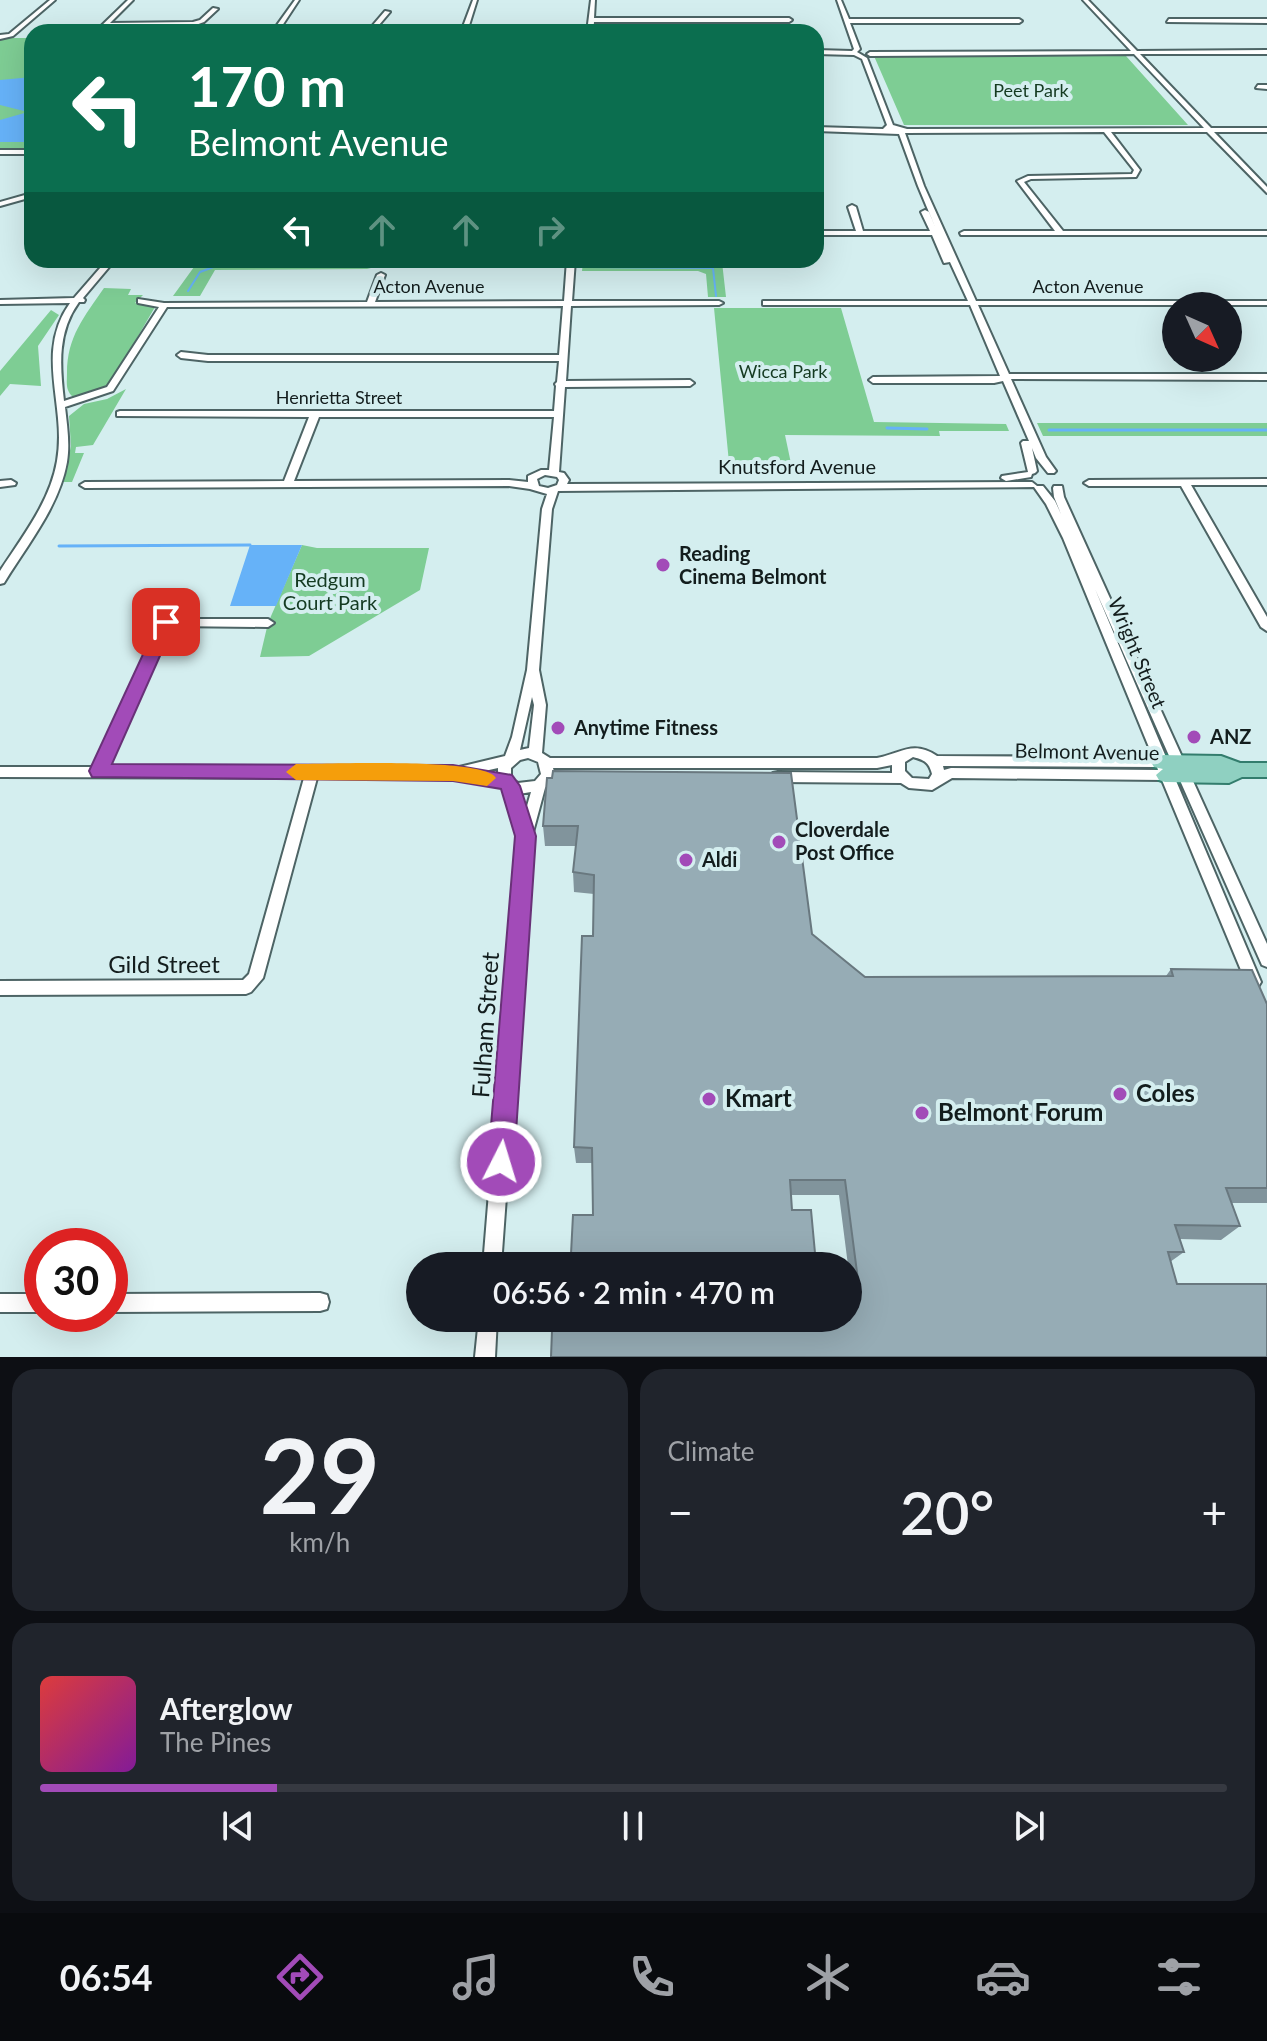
<!DOCTYPE html>
<html lang="en">
<head>
<meta charset="utf-8">
<style>
  :root { --surface:#171b24; --page:#20242c; --text:#f1f3f6; --muted:#9ea1a6; --line:#363941; --accent:#a24bb8 }
  body { margin:0; font-family:Lato,sans-serif; background:var(--page); color:var(--text); height:100vh; display:flex; flex-direction:column; font-size:30px; white-space:nowrap }
  * { box-sizing:border-box; margin:0 }
  p { font-size:26px; color:var(--muted) }
  .icon { flex:none; width:44px; height:44px; fill:none; stroke:currentColor; stroke-width:2; stroke-linecap:round; stroke-linejoin:round }
  .map { position:relative; height:1357px; overflow:hidden }
  .sheet { display:flex; flex-direction:column; gap:12px; padding:12px; background:#0d0f14; flex:1 }
  .sheet>* { flex:none }
  .guide { position:absolute; left:24px; top:24px; width:800px; height:244px; border-radius:24px; box-shadow:0 8px 32px #0002; background:#0b6e4f; color:#fff; overflow:hidden }
  .needle { width:52px; rotate:135deg }
  .fabs { position:absolute; left:1162px; top:292px; display:grid; gap:16px }
  .fabs a { display:grid; place-items:center; width:80px; height:80px; border-radius:50%; background:var(--surface); box-shadow:0 8px 32px #0002; font-size:40px }
  .speed { position:absolute; left:24px; top:1228px; display:flex; gap:16px; font-size:40px; font-weight:700; text-align:center }
  .speed>* { display:grid; place-content:center; width:104px; height:104px; border-radius:50%; background:var(--surface); box-shadow:0 8px 32px #0002; line-height:1 }
  .speed .limit { border:12px solid #d22; background:#fff; color:#111 }
  .pin { position:absolute; display:grid; place-items:center; width:68px; height:68px; color:#fff; margin:-34px; border-radius:16px; box-shadow:0 4px 12px #0006 }
  .me { position:absolute; width:88px; margin:-44px; rotate:5deg; stroke-linejoin:round; filter:drop-shadow(0 0 6px #0008) }
  .turn { display:flex; align-items:center; gap:28px; height:168px; padding:0 32px; font-size:36px }
  .turn .icon { width:104px; height:104px; stroke-width:2.5 }
  .turn b { display:block; font-size:56px; line-height:68px }
  .lanes { display:flex; align-items:center; height:76px; padding:0 32px; background:#0003; justify-content:center; gap:40px; direction:ltr }
  .lanes .off { opacity:.35 }
  .big { font-size:60px; font-weight:600; line-height:1.1 }
  .sheet .widget { flex:1; display:flex; flex-direction:column; justify-content:center; gap:12px; min-width:0; padding:0 28px; border-radius:24px; background:var(--page) }
  .sheet .dial { align-items:center; gap:0 }
  .dial b { font-size:104px; line-height:1 }
  .song { display:flex; align-items:center; gap:24px }
  .cover { width:96px; height:96px; border-radius:12px; background:linear-gradient(135deg,hsl(0 70% 55%),hsl(290 70% 35%)) }
  .played { height:8px; border-radius:4px; background:linear-gradient(90deg,var(--accent) 20%,var(--line) 20%) }
  .keys { display:flex; justify-content:space-around; direction:ltr }
  .heat { display:flex; justify-content:space-between; align-items:center; font-size:44px; direction:ltr }
  .sheet .tiles { flex:1; display:grid; gap:12px; grid-template-columns:1fr 1fr }
  .widget:last-child { grid-column:span 2 }
  .trip { position:absolute; left:406px; top:1252px; width:456px; height:80px; border-radius:40px; background:var(--surface); box-shadow:0 8px 32px #0002; font-weight:600; line-height:80px; text-align:center }
  .dock { display:flex; height:128px; justify-content:space-around; align-items:center; background:#090b0e; color:var(--muted) }
  .dock .icon { width:56px; height:56px }
  .dock .on { color:var(--accent) }
  .dock b { font-size:36px; color:var(--text) }
  .map>svg:first-child { display:block }
  .green { fill:#7ecd94 }
  .water { fill:#66b2f8 }
  .lines { fill:none; stroke-linecap:round; stroke-linejoin:round }
  .stream-far1 { stroke:#66b2f8; stroke-width:2 }
  .stream { stroke:#66b2f8; stroke-width:3 }
  .minor-casing { stroke:#4d6465; stroke-width:4 }
  .major-casing { stroke:#337d6d; stroke-width:4 }
  .minor { fill:#fff; fill-rule:evenodd }
  .major { fill:#8fd0c1; fill-rule:evenodd }
  .wall { fill:#81949c }
  .building { fill:#96acb5; stroke:#69787f; stroke-width:2 }
  .route { fill:#a24bb8; stroke:#693178; stroke-width:2 }
  .slow { fill:#f59e0b }
  .poi-dot { fill:#a24bb8; stroke:#d4eeef; stroke-width:3 }
  .labels { text-anchor:middle; stroke-width:8; stroke-linejoin:round; paint-order:stroke }
  .far-park-label { font-size:18px; fill:#143a21; stroke:#d4eeef }
  .far-street-label { font-size:18px; fill:#131d1d; stroke:#d4eeef }
  .street-label { font-size:20px; fill:#131d1d; stroke:#d4eeef }
  .poi-label { font-size:20px; font-weight:bold; fill:#131d1d; stroke:#d4eeef; text-anchor:start }
  .park-label { font-size:20px; fill:#143a21; stroke:#d4eeef }
  .near-street-label { font-size:24px; fill:#131d1d; stroke:#d4eeef }
  .near-poi-label { font-size:24px; font-weight:bold; fill:#131d1d; stroke:#d4eeef; text-anchor:start }
</style>
</head>
<body>
<div class="map">
<svg width="1267" height="1357" viewBox="0 0 1267 1357">
  <rect width="100%" height="100%" fill="#d4eeef"/>
  <path class="green" d="M0,38H32V150H0Z
    M874,56H1126L1188,125H904Z
    M217,260H559L558,264L395,262L367,269L215,270L200,296H173L194,267Z
    M583,262H722L726,297H708L706,274L698,271H582Z
    M104,288L131,289L128,295H143L135,303L155,307L109,386L73,397C65,390 67,383 67,373C67,337 84,317 104,288Z
    M714,308H841L874,422L1006,424L1009,431H939L940,436L785,435L793,473H730Z
    M51,310L59,315L38,346L41,386L10,384L0,396V371Z
    M126,389L93,445L76,447L75,453H84L72,482H63L71,446L69,416L84,404L107,399Z
    M1037,423H1267V436H1043Z
    M302,545L317,548H429L420,590L309,656L260,657L268,623Z"/>
  <path class="water" d="M32,77V142H0V120L28,112L0,105V80Z
    M250,545H302L276,606H230Z"/>
  <g class="lines">
    <path class="stream-far1" d="M482,260H552
      M587,267L713,268L716,296
      M188,291L200,272L219,265H370L394,260"/>
    <path class="stream" d="M887,428L927,429
      M1049,430H1267
      M59,546L250,545"/>
    <g class="minor-casing">
      <path id="minor" d="M50,0H55L13,36L0,39V35L9,34Z
        M128,0H133L110,23L193,22L200,20L213,8L218,9L204,22L193,26L107,27L101,32H95Z
        M295,0H299L278,32H272Z
        M473,0H477L467,32H461Z
        M591,0H595L594,18H789L792,20L789,22H594L593,32H587Z
        M837,0H841L849,19H1019L1022,21L1019,23H850L860,49L857,52L867,58L893,125L907,129L1204,128L1134,54L870,56L867,54L870,52L1131,51L1083,0H1088L1137,51L1267,50V54H1140L1211,128H1267V132H1214L1267,187V193L1207,132H1111L1140,170L1136,177L1031,179L1024,182L1063,231H1267V235H961L960,233L964,231H1055L1017,181L1028,176L1132,174L1134,170L1104,132L905,133L924,186L976,301H1267V305H978L1009,374H1267V380L1011,379L1046,457L1056,471L1054,473H1048L1036,458L1032,448L1037,471L1035,473L1032,474L1031,477L1006,481L1001,478L1002,476L1028,472L1021,443L1023,441H1029L1003,381L994,383H873L869,380L873,377L1000,376L970,305H763V301H968L950,262L944,263L932,235H816V231H856L848,207L852,205L856,207L863,231H930L921,212L925,210L929,212L936,229L918,186L899,134L816,131V127L883,129L887,125L862,59L854,55L816,54V50L852,51L854,49Z
        M385,11L390,12L373,32H367Z
        M1169,19H1267V23L1167,22Z
        M1258,85H1267V89L1256,88Z
        M0,150H32V154H0Z
        M32,193V197L0,206V202Z
        M107,260H115L83,298L85,300L84,302H79C57,332 60,366 64,401L107,387L159,307L138,303V299L164,303L367,302L377,275L381,273L385,275L375,302L564,301L567,260H575L572,301H719L723,303L719,305L571,306L566,381L690,380L694,383L690,386L565,387L559,472L564,473L569,480L567,484L1032,482L1037,486H1043L1055,501L1061,514L1054,497L1053,488L1054,486H1062L1064,497L1267,944V967L1262,965L1095,589L1261,982L1258,987L1253,989L1248,987L1162,780L952,778L932,790L909,788L901,783L778,782L773,781L771,777L773,773L778,772L892,773V765L877,768H553L555,775L545,788L532,836L501,1266H483L518,836L502,786L453,778H317L263,978L251,992L246,994L0,995V981L243,980L249,974L304,778L0,777V767H94L162,619H268L274,623L268,627L170,626L107,767L455,768L505,756L512,737L527,670L542,509L547,494L530,489L509,486L85,488L80,485L85,482L284,481L309,417L117,416V412L120,411H554L556,386L555,384L557,382L559,361H208L181,358L177,355L181,352L208,355H559L563,306L167,307L113,391L65,407C67,425 70,444 67,462C59,507 27,545 4,583L0,584V571C22,537 50,502 57,461C67,405 34,354 70,303L0,304V300L74,298ZM319,417H554L549,470H541L528,476V482L509,480L294,481ZM545,475L557,477L559,480L557,485L548,488L539,486L537,479ZM1034,487L1046,504L1063,538L1153,757L937,756C913,740 902,753 877,758H550L542,753L546,705L539,670L552,509L558,491ZM532,697L534,705L529,748L520,750ZM913,757C924,760 929,762 932,774L929,779L912,778L905,771V762ZM528,758L538,762L541,774L535,781L518,783L511,779V768L520,760ZM943,766L1157,767L1158,770L951,768L944,770ZM498,768V775L480,772ZM531,792L525,813L519,794Z
        M1267,479V485H1191L1267,617V631L1261,627L1181,486H1089L1084,483L1089,480Z
        M11,480L16,483L15,485L0,487V481Z
        M320,1293L327,1295L329,1302L327,1309L320,1311L110,1312V1294Z
        M0,1294H42V1312H0Z
        M479,1318H497L495,1357H475Z"/>
    </g>
    <g class="major-casing">
      <path id="major" d="M1160,755L1221,756L1240,763H1267V777H1242L1229,783L1165,782L1159,780L1156,775L1163,769L1154,767L1151,762L1154,757Z"/>
    </g>
    <use href="#minor" class="minor"/>
    <use href="#major" class="major"/>
  </g>
  <path class="wall" d="M553,771L791,773L812,934L865,977L1166,976L1171,969L1252,970L1267,1004V1203H1232L1240,1226L1221,1240L1180,1239L1184,1252L1170,1262L1177,1284H1267V1357H551L552,1331H590V1318H848V1281H850L839,1195H791L792,1210H811L815,1253L810,1266H572L571,1254L573,1215H593L592,1163H576L574,1147L582,936H593L594,894L574,892L573,872L576,846H545L543,826L547,778H552Z"/>
  <path class="building" d="M553,771L791,773L812,934L865,977L1173,976L1171,969L1252,970L1267,1004V1188H1226L1240,1226L1175,1225L1184,1252H1168L1177,1284H1267V1357H551L552,1331H590V1318H848V1281L858,1280L845,1180H790L792,1210H811L815,1253L571,1254L573,1215H593L592,1148L574,1147L582,936H593L594,875L573,872L578,826H543L547,778H552Z"/>
  <path class="route" d="M166,616L175,622L112,764L453,765L512,775L520,786L536,836L514,1162L510,1171L501,1174L492,1171L488,1162L515,836L501,789L453,781L92,777L89,771L158,622Z"/>
  <path class="slow" d="M296,764C325,764 486,757 496,778L487,786L453,781L296,780L286,772Z"/>
  <g class="poi-dot">
    <circle cx="663" cy="565" r="8"/>
    <circle cx="558" cy="728" r="8"/>
    <circle cx="1194" cy="737" r="8"/>
    <circle cx="779" cy="842" r="8"/>
    <circle cx="686" cy="860" r="8"/>
    <circle cx="1120" cy="1094" r="8"/>
    <circle cx="709" cy="1099" r="8"/>
    <circle cx="922" cy="1113" r="8"/>
  </g>
  <g class="labels">
    <g class="far-park-label">
      <text x="1031" y="97">Peet Park</text>
      <text x="783" y="378">Wicca Park</text>
    </g>
    <g class="far-street-label">
      <text x="429" y="293">Acton Avenue</text>
      <text x="1088" y="293">Acton Avenue</text>
      <text x="339" y="404">Henrietta Street</text>
    </g>
    <g class="street-label">
      <text x="797" y="474">Knutsford Avenue</text>
      <text transform="translate(1137 653) rotate(67)" y="7">Wright Street</text>
      <text transform="translate(1087 752) rotate(1)" y="7">Belmont Avenue</text>
    </g>
    <g class="poi-label">
      <text x="679" y="561">Reading<tspan x="679" dy="23">Cinema Belmont</tspan></text>
      <text x="574" y="735">Anytime Fitness</text>
      <text x="1210" y="744">ANZ</text>
      <text x="795" y="837">Cloverdale<tspan x="795" dy="23">Post Office</tspan></text>
      <text x="702" y="867">Aldi</text>
    </g>
    <g class="park-label">
      <text x="330" y="587">Redgum<tspan x="330" dy="23">Court Park</tspan></text>
    </g>
    <g class="near-street-label">
      <text x="164" y="973">Gild Street</text>
      <text transform="translate(486 1025) rotate(-86)" y="8">Fulham Street</text>
    </g>
    <g class="near-poi-label">
      <text x="1136" y="1102">Coles</text>
      <text x="725" y="1107">Kmart</text>
      <text x="938" y="1121">Belmont Forum</text>
    </g>
  </g>
</svg>
<div class="fabs">
<a><svg class="needle" viewBox="-14 -14 28 28"><path d="M0-13l5 13h-10z" fill="#e53935"/><path d="M0 13l5-13h-10z" fill="#9ea1a6"/></svg></a>
</div>
<div class="speed"><div class="limit">30</div></div>
<div class="pin" style="left:166px;top:622px;background:#d93025"><svg class="icon" aria-label="arrive" viewBox="0 0 24 24"><path d="M6 21V4h12l-3 4 3 4H6"/></svg></div>
<svg class="me" style="left:501px;top:1162px" viewBox="-20 -20 40 40"><circle r="17" fill="#a24bb8" stroke="#fff" stroke-width="3"/><path d="M0-11L8 9 0 5-8 9z" fill="#fff"/></svg>
<div class="trip">06:56 · 2 min · 470 m</div>
<div class="guide">
<div class="turn"><svg class="icon" aria-label="left" viewBox="0 0 24 24"><path d="M17 20v-9H6M10 6l-5 5 5 5"/></svg><div><b>170 m</b>Belmont Avenue</div></div>
<div class="lanes"><svg class="icon" aria-label="left" viewBox="0 0 24 24"><path d="M17 20v-9H6M10 6l-5 5 5 5"/></svg><svg class="icon off" aria-label="ahead" viewBox="0 0 24 24"><path d="M12 20V5M6 11l6-6 6 6"/></svg><svg class="icon off" aria-label="ahead" viewBox="0 0 24 24"><path d="M12 20V5M6 11l6-6 6 6"/></svg><svg class="icon off" aria-label="right" viewBox="0 0 24 24"><path d="M7 20v-9h11M14 6l5 5-5 5"/></svg></div>
</div>
</div>
<section class="sheet">
<div class="tiles">
<div class="widget dial"><b>29</b><p>km/h</p></div>
<div class="widget"><p>Climate</p>
<div class="heat"><a>−</a><b class="big">20°</b><a>+</a></div>
</div>
<div class="widget">
<div class="song"><i class="cover"></i><div><b>Afterglow</b><p>The Pines</p></div></div>
<div class="played"></div>
<div class="keys"><svg class="icon" aria-label="previous" viewBox="0 0 24 24"><path d="M18 5L8 12l10 7zM5 5v14"/></svg><svg class="icon" aria-label="pause" viewBox="0 0 24 24"><path d="M8 5v14M16 5v14"/></svg><svg class="icon" aria-label="next" viewBox="0 0 24 24"><path d="M6 5l10 7-10 7zM19 5v14"/></svg></div>
</div>
</div>
</section>
<nav class="dock">
<b>06:54</b>
<svg class="icon on" aria-label="directions" viewBox="0 0 24 24"><path d="M12 3l9 9-9 9-9-9zM9 14v-3h6M13 9l2 2-2 2"/></svg>
<svg class="icon" aria-label="music" viewBox="0 0 24 24"><path d="M9 18V5l10-2v13"/><circle cx="6" cy="18" r="3"/><circle cx="16" cy="16" r="3"/></svg>
<svg class="icon" aria-label="phone" viewBox="0 0 24 24"><path d="M5 4h4l2 5-3 2q2 4 5 5l2-3 5 2v4C11 20 4 13 5 4z"/></svg>
<svg class="icon" aria-label="climate" viewBox="0 0 24 24"><path d="M12 3v18M4 7l16 10M4 17L20 7"/></svg>
<svg class="icon" aria-label="car" viewBox="0 0 24 24"><path d="M5 17H2v-5l4-1 3-4h7l3 4 3 1v5h-3M9 17h6M6 11h13"/><circle cx="7" cy="17" r="2"/><circle cx="17" cy="17" r="2"/></svg>
<svg class="icon" aria-label="filters" viewBox="0 0 24 24"><path d="M4 7h16M4 17h16"/><circle cx="9" cy="7" r="2"/><circle cx="15" cy="17" r="2"/></svg>
</nav>
</body>
</html>
